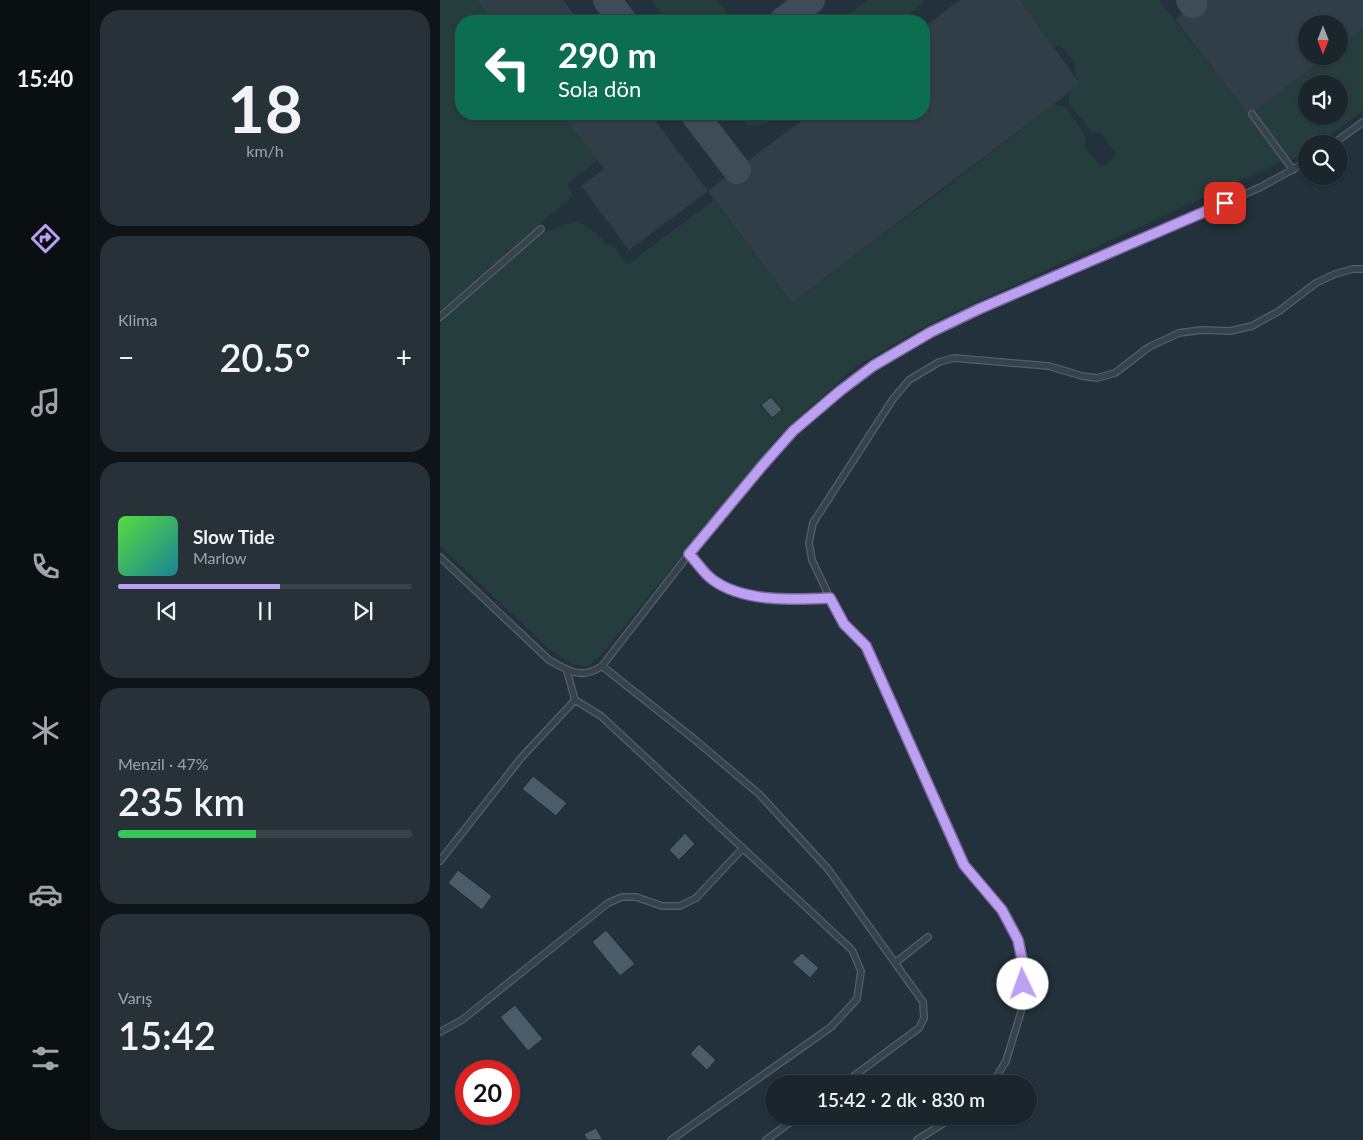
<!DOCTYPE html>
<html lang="tr">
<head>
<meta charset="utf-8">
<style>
  :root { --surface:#1a252c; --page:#273138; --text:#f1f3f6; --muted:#9fa5a9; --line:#384248; --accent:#bca0f2 }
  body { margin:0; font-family:Lato,sans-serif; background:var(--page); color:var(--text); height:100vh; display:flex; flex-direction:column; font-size:19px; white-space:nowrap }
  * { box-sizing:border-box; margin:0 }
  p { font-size:16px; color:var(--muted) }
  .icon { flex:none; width:28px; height:28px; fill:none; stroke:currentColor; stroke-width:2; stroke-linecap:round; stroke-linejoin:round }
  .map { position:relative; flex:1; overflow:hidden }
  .sheet { display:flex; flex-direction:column; gap:10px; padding:10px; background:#0e1418; width:350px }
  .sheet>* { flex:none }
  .hud { position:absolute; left:15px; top:15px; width:475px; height:105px; border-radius:20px; box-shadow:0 1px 4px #0004,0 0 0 1px var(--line); background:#0b6e4f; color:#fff; overflow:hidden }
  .needle { width:32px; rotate:180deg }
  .tools { position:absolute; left:858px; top:15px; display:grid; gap:10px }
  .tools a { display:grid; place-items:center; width:50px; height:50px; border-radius:50%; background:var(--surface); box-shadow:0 1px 4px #0004,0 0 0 1px var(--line); font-size:25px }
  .speed { position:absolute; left:15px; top:1060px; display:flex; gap:10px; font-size:25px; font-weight:700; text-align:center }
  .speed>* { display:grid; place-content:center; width:65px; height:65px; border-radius:50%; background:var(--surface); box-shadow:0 1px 4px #0004,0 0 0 1px var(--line); line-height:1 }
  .speed .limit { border:8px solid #d22; background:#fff; color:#111 }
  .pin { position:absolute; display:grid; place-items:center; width:42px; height:42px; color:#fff; margin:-21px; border-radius:10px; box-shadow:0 2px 8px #0006 }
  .me { position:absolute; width:55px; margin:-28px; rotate:357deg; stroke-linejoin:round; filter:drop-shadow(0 0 4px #0008) }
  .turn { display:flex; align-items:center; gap:18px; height:105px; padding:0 20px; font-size:22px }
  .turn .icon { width:65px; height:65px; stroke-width:2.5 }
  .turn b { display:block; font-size:35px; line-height:42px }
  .big { font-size:38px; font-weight:600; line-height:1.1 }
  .sheet .card { flex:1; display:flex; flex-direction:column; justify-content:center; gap:8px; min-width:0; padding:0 18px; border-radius:20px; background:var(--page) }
  .sheet .dial { align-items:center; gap:0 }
  .dial b { font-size:65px; line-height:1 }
  .song { display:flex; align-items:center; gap:15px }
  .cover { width:60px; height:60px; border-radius:8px; background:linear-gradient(135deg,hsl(110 70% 55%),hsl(190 70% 35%)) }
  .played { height:5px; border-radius:2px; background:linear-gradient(90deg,var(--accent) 55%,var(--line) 55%) }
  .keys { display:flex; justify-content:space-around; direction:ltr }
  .heat { display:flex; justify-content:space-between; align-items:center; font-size:28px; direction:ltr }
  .charge { height:8px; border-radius:4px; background:linear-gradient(90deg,#34c759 47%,var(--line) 0) }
  .trip { position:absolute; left:325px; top:1075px; width:272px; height:50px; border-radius:25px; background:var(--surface); box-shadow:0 1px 4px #0004,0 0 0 1px var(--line); font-weight:600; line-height:50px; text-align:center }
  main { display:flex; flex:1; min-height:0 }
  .tab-bar { display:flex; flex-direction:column; width:90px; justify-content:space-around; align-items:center; background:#0a0f12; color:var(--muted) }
  .tab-bar .icon { width:35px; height:35px }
  .tab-bar .selected { color:var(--accent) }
  .tab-bar b { font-size:22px; color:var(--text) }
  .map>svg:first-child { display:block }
  .airport { fill:#303e48 }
  .green { fill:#253e3d; fill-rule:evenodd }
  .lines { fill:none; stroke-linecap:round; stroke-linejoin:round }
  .taxiway { stroke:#3d4c57; stroke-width:28 }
  .building { fill:#4b5b67; stroke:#1d2932 }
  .service-casing { stroke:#546069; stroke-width:8 }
  .service { stroke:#36424c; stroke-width:5.5 }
  .route-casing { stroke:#7a689d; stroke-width:12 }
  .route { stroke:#bca0f2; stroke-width:9 }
</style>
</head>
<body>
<main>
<nav class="tab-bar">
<b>15:40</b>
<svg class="icon selected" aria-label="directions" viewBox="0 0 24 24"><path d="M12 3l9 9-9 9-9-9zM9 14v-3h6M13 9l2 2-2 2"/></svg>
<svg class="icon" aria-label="music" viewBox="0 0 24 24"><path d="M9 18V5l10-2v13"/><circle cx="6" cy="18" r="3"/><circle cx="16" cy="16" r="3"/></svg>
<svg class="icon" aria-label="phone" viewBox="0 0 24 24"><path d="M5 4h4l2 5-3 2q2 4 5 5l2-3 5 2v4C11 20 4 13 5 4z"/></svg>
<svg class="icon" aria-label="climate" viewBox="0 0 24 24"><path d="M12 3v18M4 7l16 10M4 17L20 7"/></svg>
<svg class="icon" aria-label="car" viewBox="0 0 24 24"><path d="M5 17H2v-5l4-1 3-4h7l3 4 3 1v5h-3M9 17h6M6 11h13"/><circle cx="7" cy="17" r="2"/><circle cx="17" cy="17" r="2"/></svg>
<svg class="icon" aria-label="filters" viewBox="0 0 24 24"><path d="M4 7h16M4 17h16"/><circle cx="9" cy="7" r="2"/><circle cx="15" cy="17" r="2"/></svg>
</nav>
<section class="sheet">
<div class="card dial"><b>18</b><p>km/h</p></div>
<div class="card"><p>Klima</p>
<div class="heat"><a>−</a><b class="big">20.5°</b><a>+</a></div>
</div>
<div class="card">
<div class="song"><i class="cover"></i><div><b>Slow Tide</b><p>Marlow</p></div></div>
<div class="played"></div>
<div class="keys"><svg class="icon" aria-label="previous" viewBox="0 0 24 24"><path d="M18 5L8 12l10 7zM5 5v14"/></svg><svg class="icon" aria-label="pause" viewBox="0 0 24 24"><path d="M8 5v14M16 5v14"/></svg><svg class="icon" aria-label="next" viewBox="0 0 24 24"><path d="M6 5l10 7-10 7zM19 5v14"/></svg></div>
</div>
<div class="card"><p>Menzil · 47%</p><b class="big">235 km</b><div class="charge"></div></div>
<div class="card"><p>Varış</p><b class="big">15:42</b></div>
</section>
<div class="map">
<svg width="923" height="1140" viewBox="0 0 923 1140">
  <rect width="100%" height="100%" fill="#22313b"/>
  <path class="airport" d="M37,0H123L139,21H53Z
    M520,0H580L640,84L352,303L268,191L189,250L141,186L164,169L122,114H210L268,191L370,114H484V27Z
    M759,0H923V29L899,47V24H866V56H887L809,116L735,19Z"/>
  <path class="green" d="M0,0H37L53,21H21V114H122L157,160L127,185L133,196L99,224L106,232L119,226L135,222L145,225L158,235L165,243L174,247L187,265L274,200L352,303L504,189L614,104L625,107L646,136L645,148L662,167L677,155L661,134L651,132L629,103V92L640,84L635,74V63L621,46L614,47L580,0H719L809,116L887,56H899V47L923,29V111L877,144H866V151L858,157L843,161L491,323L415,367L339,436L161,655L147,667L131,664L109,649L0,546ZM866,84H899V116H866Z
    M211,0H277L290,18L285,21H227Z
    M428,0H484L482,4L462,21H400Z
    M299,114H340C330,122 323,126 309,126L302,120Z"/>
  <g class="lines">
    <path class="taxiway" d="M167,0L183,21
      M750,0L753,4
      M343,21L371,0
      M254,114L297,170"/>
  </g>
  <path class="building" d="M331,397L342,410L332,418L321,405Z
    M93,776L127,803L116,816L82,789Z
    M245,833L255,844L239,860L229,850Z
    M18,870L52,896L42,910L8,883Z
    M166,930L195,964L180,976L152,942Z
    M362,953L379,968L370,978L352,962Z
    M75,1005L103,1039L88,1051L60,1017Z
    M259,1044L276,1060L267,1070L250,1054Z
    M156,1128L163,1140H147L144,1134Z"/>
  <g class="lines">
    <g class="service-casing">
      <path id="service" d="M812,114L853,170
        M893,144L923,122
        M0,317L101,229
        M249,554C257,562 264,574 273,580C304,602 354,600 390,598L404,624L426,646L525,865L562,910L578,940L584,969L581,1012L566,1061L552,1084
        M0,557L109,660C128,671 142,680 162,666L249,554L322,466L353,431L377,410L433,366L491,332L539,309L821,187L866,162
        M390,598L372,560L369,543L373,523L453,399L469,380L499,362L514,358L609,366L642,376L657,378L675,373L709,347L739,333L761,330L790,331L812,326L839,311L876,283L895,274L913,269H923
        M162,666L254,739L319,794L388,869L483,1002L484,1018L479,1028L403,1084
        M135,700L161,716L412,950L421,971L417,999L391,1027L231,1140
        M0,861L81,758L135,700L127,671
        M455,963L488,937
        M0,1032L22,1020L168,903L182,897H196L222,906H240L256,898L303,848
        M326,1140L359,1116
        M477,1140L515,1116"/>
    </g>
    <use href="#service" class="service"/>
  </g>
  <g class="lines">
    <g class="route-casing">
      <path id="route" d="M583,984L584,969L578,940L562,910L524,865L426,646L404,624L390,598C354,600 303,602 273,580C264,574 257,562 249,554L322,466L353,431L400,391L433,366L491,332L539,309L785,203"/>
    </g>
    <use href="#route" class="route"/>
  </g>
</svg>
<div class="tools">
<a><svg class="needle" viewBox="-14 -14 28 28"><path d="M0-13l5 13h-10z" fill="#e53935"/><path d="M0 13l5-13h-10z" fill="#9fa5a9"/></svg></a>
<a><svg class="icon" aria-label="sound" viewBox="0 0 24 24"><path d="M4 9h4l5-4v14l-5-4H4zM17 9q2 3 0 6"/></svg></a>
<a><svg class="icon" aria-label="search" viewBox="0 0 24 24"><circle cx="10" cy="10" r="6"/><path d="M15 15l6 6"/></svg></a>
</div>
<div class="speed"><div class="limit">20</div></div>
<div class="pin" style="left:785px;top:203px;background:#d93025"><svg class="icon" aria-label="arrive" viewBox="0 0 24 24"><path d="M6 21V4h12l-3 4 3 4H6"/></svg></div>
<svg class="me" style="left:583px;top:984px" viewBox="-20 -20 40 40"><circle r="19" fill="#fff"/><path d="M0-13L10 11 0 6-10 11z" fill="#bca0f2"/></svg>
<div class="trip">15:42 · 2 dk · 830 m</div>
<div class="hud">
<div class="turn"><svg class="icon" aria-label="left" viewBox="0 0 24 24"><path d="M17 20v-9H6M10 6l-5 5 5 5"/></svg><div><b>290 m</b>Sola dön</div></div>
</div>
</div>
</main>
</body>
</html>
